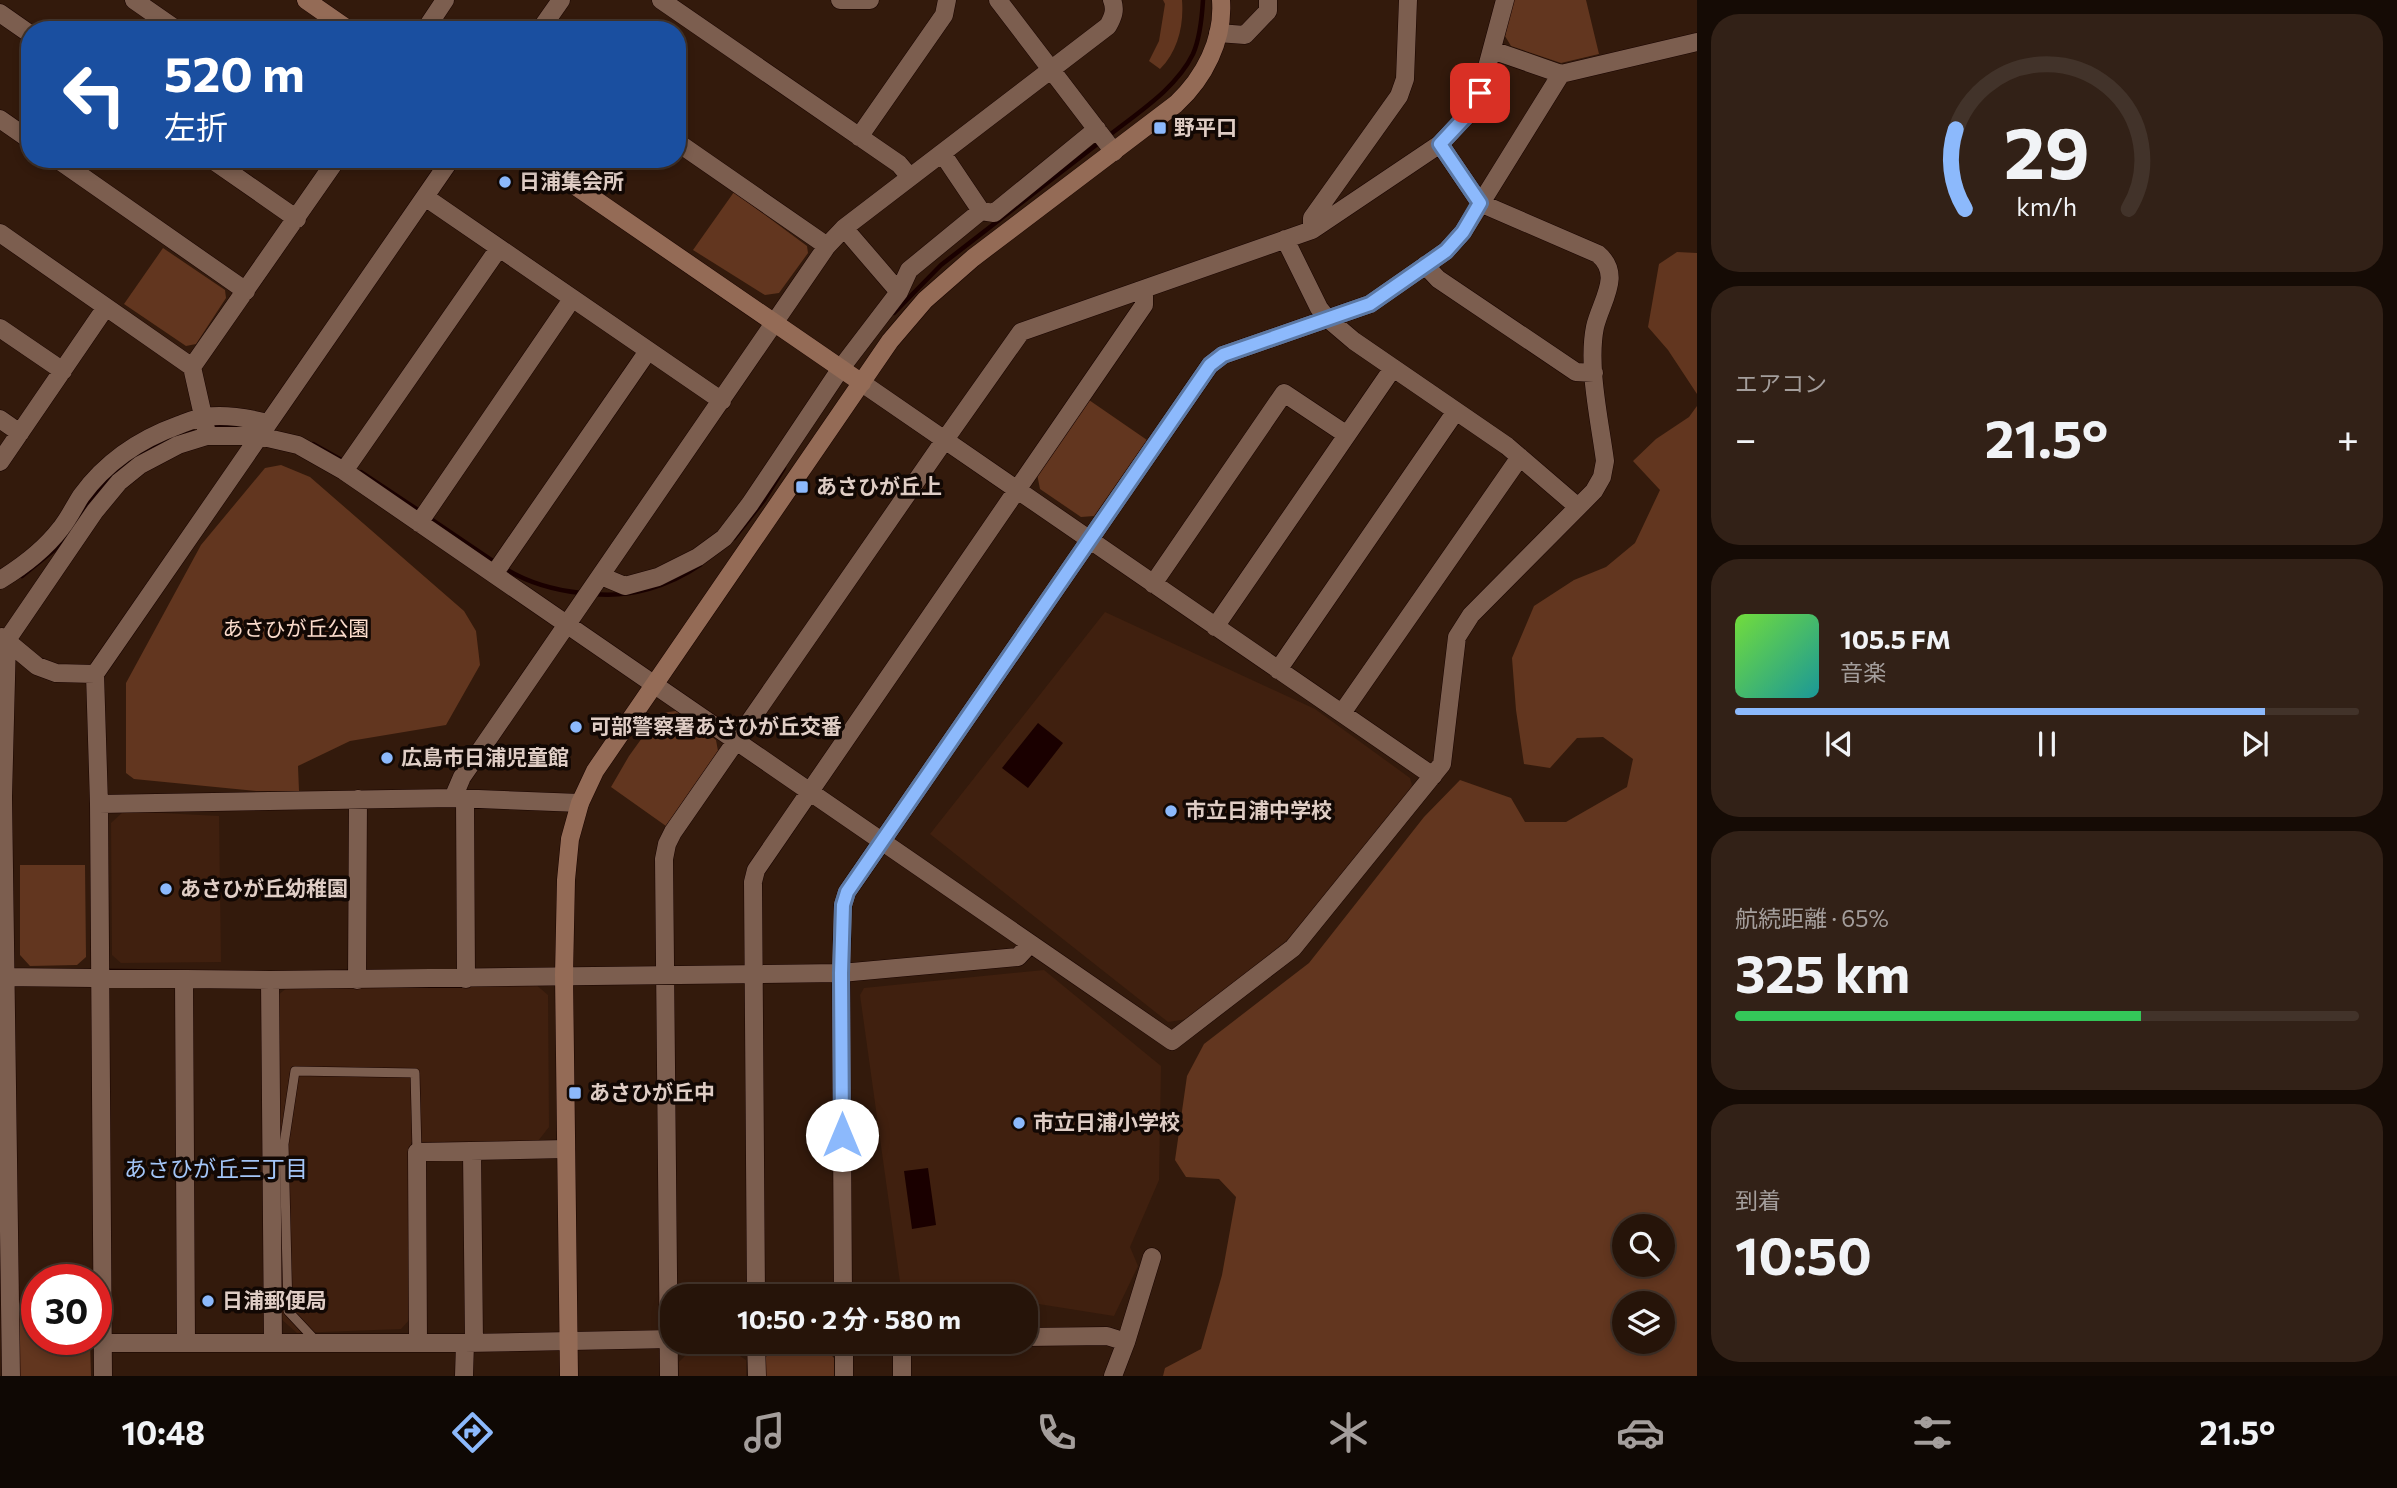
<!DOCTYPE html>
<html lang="ja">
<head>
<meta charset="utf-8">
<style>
  :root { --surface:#261409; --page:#322117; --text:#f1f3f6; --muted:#a49e9c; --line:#42332a; --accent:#8cb9fc }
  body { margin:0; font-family:Commissioner,"Noto Sans JP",sans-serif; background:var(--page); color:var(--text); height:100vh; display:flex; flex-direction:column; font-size:26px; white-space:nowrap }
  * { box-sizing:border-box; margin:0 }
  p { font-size:23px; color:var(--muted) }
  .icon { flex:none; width:38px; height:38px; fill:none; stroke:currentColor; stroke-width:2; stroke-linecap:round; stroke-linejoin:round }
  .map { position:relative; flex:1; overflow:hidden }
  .panel { display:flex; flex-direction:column; gap:14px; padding:14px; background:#150b05; width:700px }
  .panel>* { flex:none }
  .banner { position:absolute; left:21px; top:21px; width:665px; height:147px; border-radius:28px; box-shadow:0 4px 10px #0003,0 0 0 2px var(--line); background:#1a4fa0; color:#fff; overflow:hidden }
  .tools { position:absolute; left:1612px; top:1214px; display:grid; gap:14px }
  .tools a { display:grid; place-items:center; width:63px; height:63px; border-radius:50%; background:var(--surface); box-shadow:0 4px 10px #0003,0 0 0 2px var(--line); font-size:35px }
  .speed { position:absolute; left:21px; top:1264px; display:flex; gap:14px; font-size:35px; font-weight:700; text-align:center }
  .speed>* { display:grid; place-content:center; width:91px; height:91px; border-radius:50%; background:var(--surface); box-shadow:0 4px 10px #0003,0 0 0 2px var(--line); line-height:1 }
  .speed .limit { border:10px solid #d22; background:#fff; color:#111 }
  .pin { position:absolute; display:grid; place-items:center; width:60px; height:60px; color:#fff; margin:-30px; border-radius:14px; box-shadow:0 4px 10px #0006 }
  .me { position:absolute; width:77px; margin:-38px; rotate:0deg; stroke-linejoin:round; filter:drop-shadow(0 0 5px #0008) }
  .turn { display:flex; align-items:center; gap:24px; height:147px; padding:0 28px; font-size:32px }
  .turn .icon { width:91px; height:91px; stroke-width:2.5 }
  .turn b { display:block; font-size:49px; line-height:60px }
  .big { font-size:52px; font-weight:700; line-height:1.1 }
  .panel .card { flex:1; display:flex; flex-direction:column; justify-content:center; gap:10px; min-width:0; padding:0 24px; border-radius:28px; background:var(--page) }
  .panel .dial { align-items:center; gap:0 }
  .dial svg { height:182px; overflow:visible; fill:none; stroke:var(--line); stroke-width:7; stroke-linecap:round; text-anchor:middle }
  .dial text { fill:var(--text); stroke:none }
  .song { display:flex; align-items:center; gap:21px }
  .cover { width:84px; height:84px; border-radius:10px; background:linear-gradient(135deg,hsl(100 70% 55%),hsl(180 70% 35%)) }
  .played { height:7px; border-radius:4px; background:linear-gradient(90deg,var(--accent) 85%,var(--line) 85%) }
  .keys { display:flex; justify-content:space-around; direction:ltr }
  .heat { display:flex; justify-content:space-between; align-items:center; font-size:38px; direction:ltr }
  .charge { height:10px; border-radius:5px; background:linear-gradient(90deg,#34c759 65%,var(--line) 0) }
  .trip { position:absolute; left:660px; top:1284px; width:378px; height:70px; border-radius:28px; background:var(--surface); box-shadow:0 4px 10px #0003,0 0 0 2px var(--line); font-weight:700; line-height:70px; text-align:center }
  .dock { display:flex; height:112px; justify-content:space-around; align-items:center; background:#0f0804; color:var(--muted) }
  .dock .icon { width:49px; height:49px }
  .dock .on { color:var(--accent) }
  .dock b { font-size:32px; color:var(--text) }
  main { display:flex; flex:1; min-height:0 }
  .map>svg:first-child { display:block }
  .built { fill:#40200f }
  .green { fill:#62361f; fill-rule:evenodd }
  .water { fill:#1a0000 }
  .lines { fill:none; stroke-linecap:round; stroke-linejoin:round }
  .stream { stroke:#1a0000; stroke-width:4.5 }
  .lane-casing { stroke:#190400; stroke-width:10 }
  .street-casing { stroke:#190400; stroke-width:19 }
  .secondary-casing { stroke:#190400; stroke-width:19 }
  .lane { stroke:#7c5e4f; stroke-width:9 }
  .street { stroke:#7c5e4f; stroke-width:18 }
  .secondary { stroke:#946b56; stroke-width:18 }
  .route-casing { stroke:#5b78a4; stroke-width:18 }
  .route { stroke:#8cb9fc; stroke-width:12 }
  .poi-dot { fill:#8cb9fc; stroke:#120804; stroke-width:2.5 }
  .labels { text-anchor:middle; stroke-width:7; stroke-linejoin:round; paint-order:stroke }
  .poi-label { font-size:21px; font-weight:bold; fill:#dfcdc5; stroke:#120804; text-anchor:start }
  .park-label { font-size:21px; fill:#fbdbcb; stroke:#120804 }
  .neighbourhood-label { font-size:23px; fill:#a3c5f7; stroke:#120804 }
</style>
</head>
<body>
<main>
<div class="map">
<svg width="1697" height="1376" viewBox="0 0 1697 1376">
  <rect width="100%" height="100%" fill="#331a0c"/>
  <path class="built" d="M1105,612L1315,709L1410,778L1413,789L1287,940L1188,1019L1168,1022L930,834Z
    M124,811L219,816L221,962L121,963L112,955L111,823Z
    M1044,970L1161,1066L1159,1180L1130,1247L1138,1266L1114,1316L1026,1302V1297H994L900,1282L860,995L864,988Z
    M534,983L548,995L549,1127L538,1141L411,1142V1318L401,1329L297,1333L280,1318L276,997L290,985Z
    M687,1354H737L746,1360V1376H679V1362Z"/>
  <path class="green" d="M1163,0H1182C1184,25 1178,51 1160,69L1149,61L1159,41L1165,4Z
    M1513,0H1586L1599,54L1561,63L1511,46L1505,36Z
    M734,192L807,246L808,253L779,293L765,295L693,250Z
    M163,248L225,290L226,298L196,344L186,346L124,304Z
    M1677,252L1697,253V394L1668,350L1648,327L1659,264Z
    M1089,400L1147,440L1094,516L1081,517L1040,489L1037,474Z
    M1697,406V1376H1163L1165,1368L1201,1349L1222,1275L1236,1197L1219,1179L1186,1177L1175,1160L1187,1076L1204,1044L1309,963L1424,817L1460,780L1511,798L1525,822H1566L1627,787L1633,759L1603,737L1577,738L1550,768L1524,764L1516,710L1512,658L1534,606L1574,580L1606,567L1635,543L1660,490L1633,461L1656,439L1689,417ZM1624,1227H1662V1265H1624ZM1624,1304H1662V1342H1624Z
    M281,465L310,477L464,611L476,631L480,665L446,725L350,741L298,766L299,791H256L134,779L126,773V683L201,545L265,468Z
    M676,711L716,740L718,751L666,826L611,787L629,756L660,713Z
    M20,865H85L86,957L77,965L30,966L20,955Z
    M37,1313V1339H90L91,1376H19V1314Z
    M826,1349L834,1358V1376H765V1358L772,1350Z"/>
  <path class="water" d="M1038,723L1063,743L1028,788L1002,768Z
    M928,1168L936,1225L912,1229L904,1171Z"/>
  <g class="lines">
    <path class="stream" d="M1107,137C1137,113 1176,89 1193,54C1200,38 1202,17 1203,0
      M894,313L941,265L1100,142
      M211,428L228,425L241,426
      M313,444L345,462
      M361,472L421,512
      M428,517L496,563
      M72,528C80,516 87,503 97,492C121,463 155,439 192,432
      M734,538L764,500L784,468
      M504,568C528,583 553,590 581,593
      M22,576L54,550L62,540
      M593,594C631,598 669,586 700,565"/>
    <g class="lane-casing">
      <path id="lane" d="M317,1342L288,1311L284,1144L295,1071L415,1073L417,1152"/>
    </g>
    <g class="street-casing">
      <path id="street" d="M134,0L177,30
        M661,0L899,164L910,177
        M840,0H870
        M998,0L1114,152
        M0,13L30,34
        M425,30L445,0
        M540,30L561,0
        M1218,33L1245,35L1268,11V0
        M1492,50L1561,74L1697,42
        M0,119L30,140
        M859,137L944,15L947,0
        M677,142L827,246
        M942,153L981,211
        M57,159L246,291
        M211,159L297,219
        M425,197L722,401
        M844,228L899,292
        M1312,230V218L1399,96L1405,79L1408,0
        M0,233L192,367L206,429
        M1285,239L1319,308L1327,318L1354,341L1507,446L1578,507
        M1425,265L1438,279L1576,372L1594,373
        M0,328L63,371
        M192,367L337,159
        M862,383L1433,776
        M0,419L20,433
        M0,462L106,307
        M344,471L499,248
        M419,523L572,299
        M494,574L648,351
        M601,576L625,586L658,577L698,557L724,538L750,504L841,368L899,292L909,270L981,211L994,213L1097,129
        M0,580C23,566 45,549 61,528C69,518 74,507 81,496C105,463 140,439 179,425C187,422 196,418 205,417C226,414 248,418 268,423
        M1153,584L1284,393L1347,435
        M1215,627L1393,368
        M2,637L37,666L56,673L95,674
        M1278,670L1456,411
        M1342,713L1520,457
        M453,798L462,777L827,246L844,228L1108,26C1113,17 1116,10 1112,0
        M465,799L466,979
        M99,804L453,798L580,803
        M0,977L270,980L841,973L1018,957L1030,944
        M184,979L186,1343
        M270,980L273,1343
        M357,980L358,799
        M472,1151L474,1342
        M756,1297L753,882L756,870L1144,305V289
        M843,1297L841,973L843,905L847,892L1210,365L1223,355L1370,304L1446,251L1463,232L1561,74
        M1026,1337L1107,1336L1126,1342
        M756,1342L757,1376
        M844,1342V1376
        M104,1343H465L672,1339
        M418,1343L417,1152L566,1149
        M11,1376L3,797L7,640L95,511L119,482L140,465L178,445L207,436H259L298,445L344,471L1172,1041L1293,948L1442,764L1457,637L1471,615L1594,491L1602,477L1605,461C1600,422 1587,366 1595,327C1601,301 1623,275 1598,254L1480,203L1440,144
        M103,1376L99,804L95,674L451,159
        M464,1376L465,1343
        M669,1376L664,859L667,844L673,832L944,441L1021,332L1312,230L1440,144L1469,113L1480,93L1505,0
        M902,1376V1342
        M1113,1376L1126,1342L1152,1257"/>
    </g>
    <g class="secondary-casing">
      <path id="secondary" d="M306,0L349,30
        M536,159L862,383
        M569,1376L564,975L566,880L570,839L580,803L595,771L890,341L925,300L973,258L1176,104C1204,78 1224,40 1221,0"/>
    </g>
    <use href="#lane" class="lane"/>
    <use href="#street" class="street"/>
    <use href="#secondary" class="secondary"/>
  </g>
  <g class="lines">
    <g class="route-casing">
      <path id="route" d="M842,1135L841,973L843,905L847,892L1210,365L1223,355L1370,304L1446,251L1463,232L1480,203L1440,144L1469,113L1480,93"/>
    </g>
    <use href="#route" class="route"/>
  </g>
  <g class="poi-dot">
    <rect x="1153" y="121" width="14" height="14" rx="3.5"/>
    <circle cx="505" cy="182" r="7"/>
    <rect x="795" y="480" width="14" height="14" rx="3.5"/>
    <circle cx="576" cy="727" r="7"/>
    <circle cx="387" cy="758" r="7"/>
    <circle cx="1171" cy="811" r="7"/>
    <circle cx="166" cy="889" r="7"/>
    <rect x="568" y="1086" width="14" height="14" rx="3.5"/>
    <circle cx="1019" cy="1123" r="7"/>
    <circle cx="208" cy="1301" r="7"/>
  </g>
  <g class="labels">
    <g class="poi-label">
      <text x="1174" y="135">野平口</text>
      <text x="519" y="189">日浦集会所</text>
      <text x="816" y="494">あさひが丘上</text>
      <text x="590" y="734">可部警察署あさひが丘交番</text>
      <text x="401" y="765">広島市日浦児童館</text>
      <text x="1185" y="818">市立日浦中学校</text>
      <text x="180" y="896">あさひが丘幼稚園</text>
      <text x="589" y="1100">あさひが丘中</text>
      <text x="1033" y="1130">市立日浦小学校</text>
      <text x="222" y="1308">日浦郵便局</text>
    </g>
    <g class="park-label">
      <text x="296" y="636">あさひが丘公園</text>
    </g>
    <g class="neighbourhood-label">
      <text x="216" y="1177">あさひが丘三丁目</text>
    </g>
  </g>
</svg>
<div class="tools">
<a><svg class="icon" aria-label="search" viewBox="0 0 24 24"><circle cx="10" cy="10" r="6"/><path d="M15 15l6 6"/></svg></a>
<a><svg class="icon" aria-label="layers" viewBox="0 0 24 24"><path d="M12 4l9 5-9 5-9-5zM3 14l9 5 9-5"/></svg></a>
</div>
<div class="speed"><div class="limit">30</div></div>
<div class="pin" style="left:1480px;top:93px;background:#d93025"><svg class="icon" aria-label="arrive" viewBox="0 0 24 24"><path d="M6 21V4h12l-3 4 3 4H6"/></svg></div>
<svg class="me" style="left:842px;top:1135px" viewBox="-20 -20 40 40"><circle r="19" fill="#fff"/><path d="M0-13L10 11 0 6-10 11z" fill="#8cb9fc"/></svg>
<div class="trip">10:50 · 2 分 · 580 m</div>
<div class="banner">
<div class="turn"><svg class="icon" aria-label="left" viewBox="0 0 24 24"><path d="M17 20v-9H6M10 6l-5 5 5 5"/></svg><div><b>520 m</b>左折</div></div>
</div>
</div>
<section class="panel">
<div class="card dial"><svg viewBox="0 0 100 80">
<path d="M14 69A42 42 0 1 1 86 69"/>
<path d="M14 69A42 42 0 0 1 10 34" stroke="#8cb9fc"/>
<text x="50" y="56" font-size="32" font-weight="700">29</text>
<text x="50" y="72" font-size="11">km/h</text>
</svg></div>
<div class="card"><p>エアコン</p>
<div class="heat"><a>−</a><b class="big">21.5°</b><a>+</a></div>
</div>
<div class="card">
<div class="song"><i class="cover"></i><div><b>105.5 FM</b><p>音楽</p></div></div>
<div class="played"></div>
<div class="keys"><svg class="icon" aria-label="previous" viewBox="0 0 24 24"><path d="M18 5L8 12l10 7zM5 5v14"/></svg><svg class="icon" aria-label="pause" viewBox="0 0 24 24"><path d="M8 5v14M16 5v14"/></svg><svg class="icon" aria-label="next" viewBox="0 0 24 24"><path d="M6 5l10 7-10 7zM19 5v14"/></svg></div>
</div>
<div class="card"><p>航続距離 · 65%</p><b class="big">325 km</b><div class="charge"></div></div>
<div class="card"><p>到着</p><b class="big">10:50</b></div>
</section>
</main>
<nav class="dock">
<b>10:48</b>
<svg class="icon on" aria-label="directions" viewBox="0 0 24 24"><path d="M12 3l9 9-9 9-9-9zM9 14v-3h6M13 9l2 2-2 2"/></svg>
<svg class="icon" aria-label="music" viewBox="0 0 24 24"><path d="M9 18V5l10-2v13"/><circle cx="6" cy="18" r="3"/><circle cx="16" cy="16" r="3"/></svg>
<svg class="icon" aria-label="phone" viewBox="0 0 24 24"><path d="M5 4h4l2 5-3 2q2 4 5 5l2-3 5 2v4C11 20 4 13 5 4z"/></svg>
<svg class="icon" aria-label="climate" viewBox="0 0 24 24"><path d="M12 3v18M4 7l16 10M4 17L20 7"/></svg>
<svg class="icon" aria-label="car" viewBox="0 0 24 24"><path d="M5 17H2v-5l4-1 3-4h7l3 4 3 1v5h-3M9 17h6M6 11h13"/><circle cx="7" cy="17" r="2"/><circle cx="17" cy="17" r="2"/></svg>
<svg class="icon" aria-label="filters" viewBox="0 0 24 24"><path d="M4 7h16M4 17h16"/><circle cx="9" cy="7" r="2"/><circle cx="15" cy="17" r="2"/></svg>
<b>21.5°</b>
</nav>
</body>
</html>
